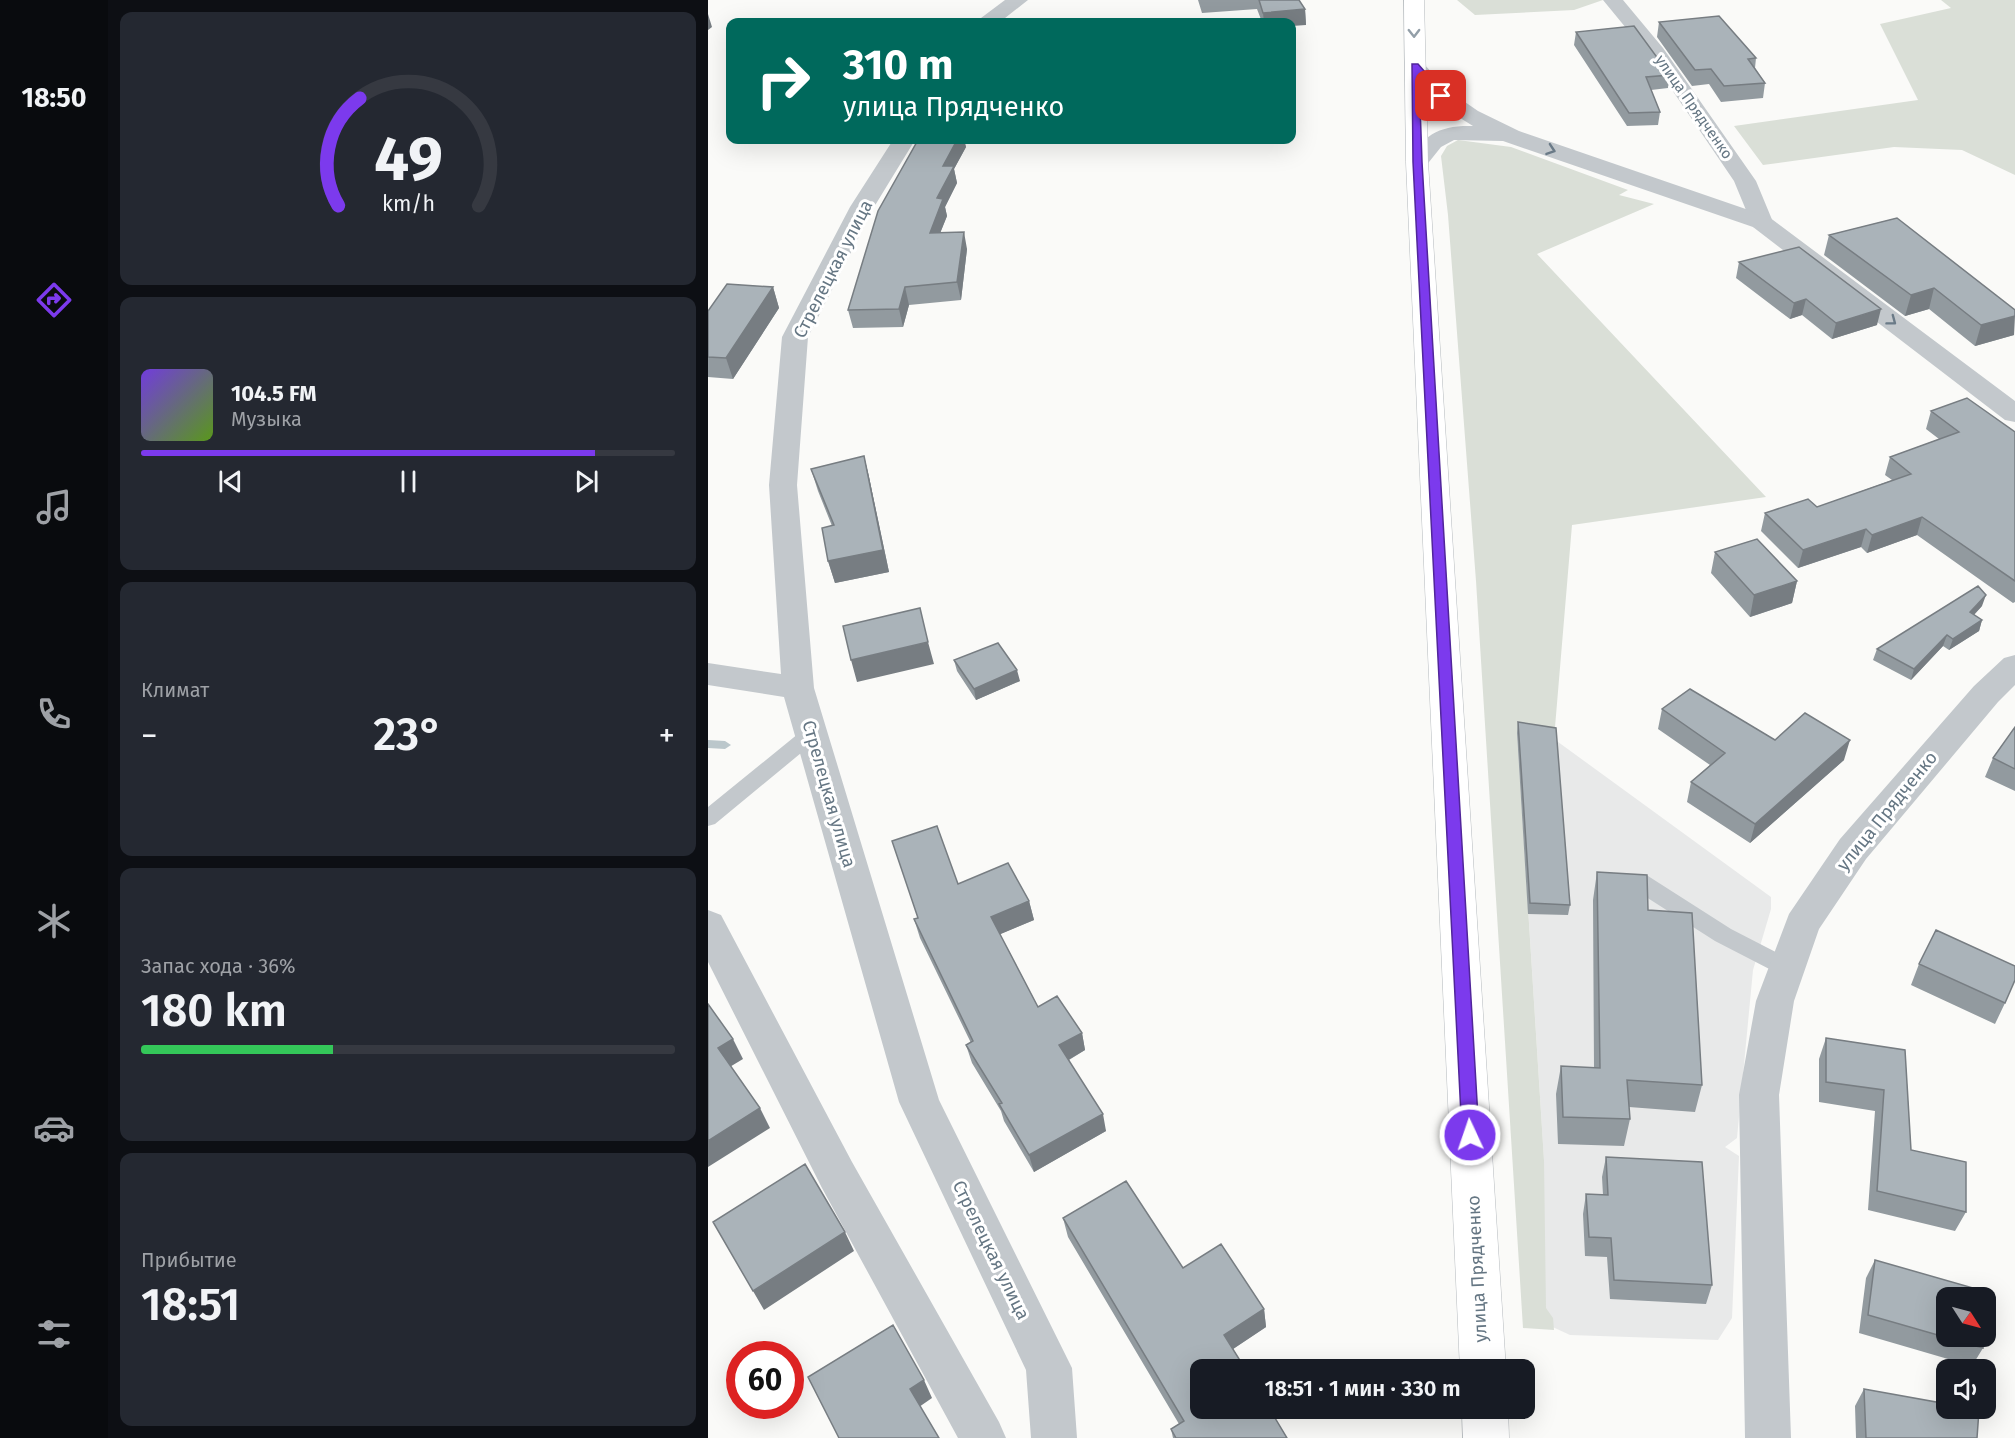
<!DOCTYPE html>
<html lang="ru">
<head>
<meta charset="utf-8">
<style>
  :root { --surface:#171b24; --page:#242831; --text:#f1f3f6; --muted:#9ea1a6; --line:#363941; --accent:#7c3aed }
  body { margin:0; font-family:"Fira Sans",sans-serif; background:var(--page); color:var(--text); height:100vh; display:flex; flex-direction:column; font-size:22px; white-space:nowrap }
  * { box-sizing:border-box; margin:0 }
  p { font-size:20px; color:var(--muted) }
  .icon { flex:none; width:33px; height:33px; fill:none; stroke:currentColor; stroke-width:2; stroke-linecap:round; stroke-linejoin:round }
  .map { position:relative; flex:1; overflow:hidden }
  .drawer { display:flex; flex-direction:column; gap:12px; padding:12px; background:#0d0f14; width:600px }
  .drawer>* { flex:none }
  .top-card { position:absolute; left:18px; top:18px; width:570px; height:126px; border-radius:12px; box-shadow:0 6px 24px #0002; background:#00695c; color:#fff; overflow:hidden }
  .needle { width:39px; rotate:126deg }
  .fabs { position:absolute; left:1228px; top:1287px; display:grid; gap:12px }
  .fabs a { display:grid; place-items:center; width:60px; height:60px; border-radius:12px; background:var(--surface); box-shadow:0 6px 24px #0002; font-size:30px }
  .speed { position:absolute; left:18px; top:1341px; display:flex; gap:12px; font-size:30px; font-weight:700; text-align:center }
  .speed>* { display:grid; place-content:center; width:78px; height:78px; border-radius:50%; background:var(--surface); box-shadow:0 6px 24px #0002; line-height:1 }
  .speed .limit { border:9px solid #d22; background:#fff; color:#111 }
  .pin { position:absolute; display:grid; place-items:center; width:51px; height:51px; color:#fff; margin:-26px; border-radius:12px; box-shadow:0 3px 9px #0006 }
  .me { position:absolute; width:66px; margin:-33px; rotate:357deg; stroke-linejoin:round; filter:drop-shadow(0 0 4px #0008) }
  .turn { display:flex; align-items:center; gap:21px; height:126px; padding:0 18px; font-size:27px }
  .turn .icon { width:78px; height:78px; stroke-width:2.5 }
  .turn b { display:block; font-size:42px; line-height:51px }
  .big { font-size:45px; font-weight:600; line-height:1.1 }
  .drawer .widget { flex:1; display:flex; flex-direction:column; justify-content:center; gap:9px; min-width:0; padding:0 21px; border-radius:12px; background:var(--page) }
  .drawer .dial { align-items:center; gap:0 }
  .dial svg { height:156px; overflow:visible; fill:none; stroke:var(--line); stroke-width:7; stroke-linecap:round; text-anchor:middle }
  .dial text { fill:var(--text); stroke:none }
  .song { display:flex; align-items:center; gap:18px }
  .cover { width:72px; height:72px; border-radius:9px; background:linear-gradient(135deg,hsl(260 70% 55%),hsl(90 70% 35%)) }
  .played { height:6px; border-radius:3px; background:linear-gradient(90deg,var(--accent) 85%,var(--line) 85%) }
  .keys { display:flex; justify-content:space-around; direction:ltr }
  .heat { display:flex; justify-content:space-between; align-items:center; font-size:33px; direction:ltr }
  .charge { height:9px; border-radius:4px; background:linear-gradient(90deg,#34c759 36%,var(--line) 0) }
  .trip { position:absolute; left:482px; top:1359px; width:345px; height:60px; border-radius:12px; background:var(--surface); box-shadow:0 6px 24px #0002; font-weight:600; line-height:60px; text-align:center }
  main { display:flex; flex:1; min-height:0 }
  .tab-bar { display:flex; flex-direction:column; width:108px; justify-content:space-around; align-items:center; background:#090b0e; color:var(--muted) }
  .tab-bar .icon { width:42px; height:42px }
  .tab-bar .on { color:var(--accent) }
  .tab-bar b { font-size:27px; color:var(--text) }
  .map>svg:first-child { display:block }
  .built { fill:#e8e9e9 }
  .green { fill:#dadfd7 }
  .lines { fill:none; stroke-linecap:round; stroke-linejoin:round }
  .stream { fill:#bbc7cb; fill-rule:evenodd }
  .primary-casing { stroke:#b5babe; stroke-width:1 }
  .service { fill:#c3c8cc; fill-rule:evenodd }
  .minor { fill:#c3c8cc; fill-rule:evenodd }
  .tertiary { fill:#c3c8cc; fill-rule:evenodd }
  .primary { fill:#fff; fill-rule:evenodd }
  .wall { fill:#929a9f }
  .shaded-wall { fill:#777d82 }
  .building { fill:#aab3b9; stroke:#777d82; stroke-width:1.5 }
  .oneway { stroke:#939fa8 }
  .oneway2 { stroke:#6a7a87 }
  .route { fill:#7c3aed; stroke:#51269a; stroke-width:1.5 }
  .labels { text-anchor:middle; stroke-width:6; stroke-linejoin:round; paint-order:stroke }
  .far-street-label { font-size:15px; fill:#657683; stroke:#fff }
  .street-label { font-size:18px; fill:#657683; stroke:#fff }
</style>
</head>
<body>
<main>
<nav class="tab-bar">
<b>18:50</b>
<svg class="icon on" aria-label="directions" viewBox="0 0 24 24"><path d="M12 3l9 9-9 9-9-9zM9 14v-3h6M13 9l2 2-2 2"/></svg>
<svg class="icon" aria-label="music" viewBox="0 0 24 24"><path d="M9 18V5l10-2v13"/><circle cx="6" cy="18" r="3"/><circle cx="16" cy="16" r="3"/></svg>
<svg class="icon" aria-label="phone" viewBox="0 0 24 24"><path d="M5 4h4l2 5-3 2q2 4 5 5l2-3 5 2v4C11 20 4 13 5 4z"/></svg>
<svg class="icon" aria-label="climate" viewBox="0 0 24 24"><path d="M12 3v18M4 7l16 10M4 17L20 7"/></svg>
<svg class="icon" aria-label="car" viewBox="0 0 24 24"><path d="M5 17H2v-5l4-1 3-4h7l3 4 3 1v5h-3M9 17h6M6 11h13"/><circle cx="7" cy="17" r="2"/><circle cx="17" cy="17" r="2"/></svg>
<svg class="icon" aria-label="filters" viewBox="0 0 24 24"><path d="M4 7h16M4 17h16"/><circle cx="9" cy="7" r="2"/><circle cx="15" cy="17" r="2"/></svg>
</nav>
<section class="drawer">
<div class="widget dial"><svg viewBox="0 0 100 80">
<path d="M14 69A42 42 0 1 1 86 69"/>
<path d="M14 69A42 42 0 0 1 25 14" stroke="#7c3aed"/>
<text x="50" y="56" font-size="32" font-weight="700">49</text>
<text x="50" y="72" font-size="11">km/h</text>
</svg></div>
<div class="widget">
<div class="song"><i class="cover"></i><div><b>104.5 FM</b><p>Музыка</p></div></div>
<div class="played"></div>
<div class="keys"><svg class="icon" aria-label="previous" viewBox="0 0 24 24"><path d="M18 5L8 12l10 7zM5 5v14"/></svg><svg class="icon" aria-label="pause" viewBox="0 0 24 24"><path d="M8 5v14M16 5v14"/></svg><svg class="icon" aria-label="next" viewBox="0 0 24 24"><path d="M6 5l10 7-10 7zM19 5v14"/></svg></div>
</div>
<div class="widget"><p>Климат</p>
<div class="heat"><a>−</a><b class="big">23°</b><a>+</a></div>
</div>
<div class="widget"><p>Запас хода · 36%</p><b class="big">180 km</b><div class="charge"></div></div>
<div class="widget"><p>Прибытие</p><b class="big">18:51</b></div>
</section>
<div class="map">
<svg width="1307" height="1438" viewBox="0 0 1307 1438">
  <rect width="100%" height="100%" fill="#fafaf8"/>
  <path class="built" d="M809,733L846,739L1063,897V909L1045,970L1029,1138L1017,1147L1031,1156L1024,1318L1010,1340L862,1335L823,1317L836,1160Z"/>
  <path class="green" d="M749,0H895L866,10L767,15Z
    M1233,0H1307V175L1254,150L1186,147L1055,165L1026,126L1210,100L1172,24L1243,8Z
    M750,140L803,147L920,190L911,195L946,204L829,254L1058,497L864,525L846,739L809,734L836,1160L838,1308L845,1318L846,1330L815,1328L768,581L740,215L733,156L739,146Z"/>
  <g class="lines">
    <path class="stream" d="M0,740L17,741L23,745L17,749L0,748Z"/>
    <g class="primary-casing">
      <path id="primary" d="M696,0H716L720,162L798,1370H752L698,162Z
        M754,1408H800L801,1438H755Z"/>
    </g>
    <path class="service" d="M103,727L110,729L113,734L110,739L7,824L0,826V807L96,729Z
      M932,874L940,876L1023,929L1087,962L1090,968L1087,974L1079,977L1071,974L1007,941L924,888L921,882L924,876Z"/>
    <path class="minor" d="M297,0H320L292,22H270L273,18Z
      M895,0H915L955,48L1048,181L1065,222L1061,227L1053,229L1045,227L1026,181L941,56Z
      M185,140H207L166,207L100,337L89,485L106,688L231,1100L364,1368L369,1438H323L318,1370L191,1102L76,697L0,685V663L73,674L61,485L74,337L142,207Z
      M1307,655V685L1290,702L1158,859L1111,929L1086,1001L1071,1095L1083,1438H1037L1031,1095L1048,1001L1081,914L1132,839L1266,686L1296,658Z
      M0,910L13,915L144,1162L291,1422L298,1438H250L114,1188L0,962Z"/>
    <path class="tertiary" d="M707,60L714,62L741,91L770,111L811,131L1061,217L1307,401V422L1297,420L1045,227L795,141L746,140L733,147L717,167L709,169L701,167L698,162C716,135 731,125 765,126L725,101L697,66L700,62Z"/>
    <use href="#primary" class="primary"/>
  </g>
  <path class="wall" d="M490,0H591L597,9L598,25L584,22H554L549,9L494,13Z
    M951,22L1048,58L1047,68L1057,83L1055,98L1013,102L1001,84L984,86L949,37Z
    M868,32L962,75L960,88L943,90L952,112L950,125L919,126L866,45Z
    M210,140H256L258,147L246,169L249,183L237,207L239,216L232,233L259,249L253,300L201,305L195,327L145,328L140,310Z
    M1189,218L1306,335L1267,346L1221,309L1197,316L1116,255L1121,235Z
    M1031,262L1169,325L1124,339L1094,315L1082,319L1028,278Z
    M65,287L71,308L25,379L0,377V311Z
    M1223,411L1307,432V602L1305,603L1209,535L1159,553L1153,547L1090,568L1053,531L1057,513L1109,507L1184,480L1177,475L1182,457L1231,439L1218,429Z
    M156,456L161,477L181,572L127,583L120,561L124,526L110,491L103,469Z
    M1007,552L1089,581L1084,603L1042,617L1003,573Z
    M1274,606L1266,615L1274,620L1271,631L1241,650L1235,646L1203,680L1165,660L1169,649Z
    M246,660L312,681L268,700L249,671Z
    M954,709L1067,740L1136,760L1042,843L979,802L983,782L1002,765L950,729Z
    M810,722L862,905L860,915L820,914L809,733Z
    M1307,727V791L1277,777L1285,758Z
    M889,872L940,910L994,1085L987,1112L921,1107L922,1119L916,1146L850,1144L848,1094L853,1066L886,1068L885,900Z
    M250,884L321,901L326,920L292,934L330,1007L374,1033L377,1050L361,1060L398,1131L326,1172L296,1121L293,1111L264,1063L258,1045L263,1043L212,938L206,919L209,918Z
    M1211,964L1297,1003L1287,1024L1203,985Z
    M1118,1038L1197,1050L1203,1150L1258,1212L1247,1231L1160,1210L1167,1111L1111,1102V1059Z
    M898,1157L1004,1285L998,1304L902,1299L899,1257L877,1256L875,1214L878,1194L895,1195L894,1177Z
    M355,1218L475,1268L556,1309L558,1327L525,1349L579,1438H465L463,1429L471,1424L360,1237Z
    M1167,1260L1275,1348L1264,1366L1151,1333L1158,1278Z
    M1156,1389L1269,1438H1148L1147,1406Z"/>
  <path class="shaded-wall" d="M597,9L598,25L584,26V22H556L555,13Z
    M0,14L4,27L0,30Z
    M249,140H256L258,147L246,169L249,183L237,207L239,216L225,251L222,233L235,166Z
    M256,232L259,249L253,300L249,282Z
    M65,287L71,308L25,379L18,358Z
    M197,287L201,305L195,327L191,309Z
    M1226,288L1221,309L1197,316L1203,295Z
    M1098,299L1094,315L1082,319L1086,303Z
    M1173,309L1169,325L1124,339L1128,323Z
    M1307,316L1306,335L1267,346L1273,325Z
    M156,456L161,477L181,572L127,583L120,561Z
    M1214,517L1209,535L1159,553L1164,535Z
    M1158,529L1153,547L1090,568L1095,550Z
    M1089,581L1084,603L1042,617L1046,595Z
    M1278,595L1274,606L1258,623L1262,612Z
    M1274,620L1271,631L1241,650L1245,639Z
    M1239,635L1235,646L1203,680L1206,669Z
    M220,642L226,664L149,682L143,660Z
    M309,670L312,681L268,700L266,689Z
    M1142,740L1136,760L1042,843L1047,824Z
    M321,901L326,920L288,936L283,917Z
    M374,1033L377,1050L355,1063L351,1045Z
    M25,1039L35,1059L20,1068L10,1048Z
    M52,1108L62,1128L0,1167V1141Z
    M395,1114L398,1131L326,1172L321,1155Z
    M137,1232L146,1251L56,1310L45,1291Z
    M556,1309L558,1327L519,1353L516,1335Z
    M216,1380L224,1398L211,1407L202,1389Z"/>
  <path class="building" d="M551,0H591L597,9L555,13Z
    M1011,16L1048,58L1040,59L1057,83L1016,86L1003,69L987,70L951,22Z
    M926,26L962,75L938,77L952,112L921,113L868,32Z
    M210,140H249L235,166H246L229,198L235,199L222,233L256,232L249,282L197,287L191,309L140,310L170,211Z
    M1189,218L1307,310V316L1273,325L1226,288L1203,295L1121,235Z
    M1091,247L1173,309L1128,323L1098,299L1086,303L1031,262Z
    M19,284L65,287L18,358L0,357V311Z
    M1259,398L1307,432V581L1214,517L1164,535L1158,529L1095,550L1057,513L1100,499L1109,507L1203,474L1182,457L1251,432L1223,411Z
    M156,456L175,550L120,561L114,528L126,525L103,469Z
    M1049,539L1089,581L1046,595L1007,552Z
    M1270,586L1278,595L1262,612L1274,620L1245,639L1239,635L1206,669L1169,649Z
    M212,608L220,642L143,660L135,626Z
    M290,643L309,670L266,689L246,660Z
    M982,689L1067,740L1097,713L1142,740L1047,824L983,782L1017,753L954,709Z
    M810,722L848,728L862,905L822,903Z
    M1307,727V769L1285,758Z
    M229,826L250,884L300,863L321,901L283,917L330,1007L349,996L374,1033L351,1045L395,1114L321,1155L291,1104L294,1103L258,1045L265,1041L206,919L210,918L184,841Z
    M889,872L939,875L940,910L984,913L994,1085L919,1080L922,1119L855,1117L853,1066L892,1068Z
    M1228,930L1307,966V980L1297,1003L1211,964Z
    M0,1004L25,1039L10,1048L52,1108L0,1141Z
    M1118,1038L1197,1050L1203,1150L1258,1162V1212L1169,1191L1176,1090L1118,1082Z
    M898,1157L994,1162L1004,1285L906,1280L903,1238L881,1237L878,1194L900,1195Z
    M97,1164L137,1232L45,1291L5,1222Z
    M418,1181L475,1268L513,1244L556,1309L516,1335L538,1370H492V1408H561L579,1438H468L463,1429L476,1421L355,1218Z
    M1167,1260L1279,1292L1278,1312V1298H1239V1336H1276L1275,1348L1160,1315Z
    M185,1325L216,1380L202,1389L231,1438H131L100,1377Z
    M1156,1389L1239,1404V1408H1263L1271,1410L1269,1438H1158Z"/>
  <defs><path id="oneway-chevron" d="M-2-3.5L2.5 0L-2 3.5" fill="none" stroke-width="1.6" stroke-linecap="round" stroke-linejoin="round" transform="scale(1.5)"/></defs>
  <use class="oneway" href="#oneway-chevron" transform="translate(706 33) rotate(89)"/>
  <g class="oneway2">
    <use href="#oneway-chevron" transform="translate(843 150) rotate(19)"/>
    <use href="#oneway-chevron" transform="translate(1184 321) rotate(37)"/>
  </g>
  <path class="route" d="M704,64H710L738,96L730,98L711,76L714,162L771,1135L768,1141L762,1143L756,1141L754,1135L705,162Z"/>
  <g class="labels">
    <g class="far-street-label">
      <text transform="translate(986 107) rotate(55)" y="5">улица Прядченко</text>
    </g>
    <g class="street-label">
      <text transform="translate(125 269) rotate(-63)" y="6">Стрелецкая улица</text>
      <text transform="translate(121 794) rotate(74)" y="6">Стрелецкая улица</text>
      <text transform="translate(1179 811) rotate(-51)" y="6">улица Прядченко</text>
      <text transform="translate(283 1250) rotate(64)" y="6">Стрелецкая улица</text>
      <text transform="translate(769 1269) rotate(-93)" y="6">улица Прядченко</text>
    </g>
  </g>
</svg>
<div class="fabs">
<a><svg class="needle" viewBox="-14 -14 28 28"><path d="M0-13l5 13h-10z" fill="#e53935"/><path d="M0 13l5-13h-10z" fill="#9ea1a6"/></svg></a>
<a><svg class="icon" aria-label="sound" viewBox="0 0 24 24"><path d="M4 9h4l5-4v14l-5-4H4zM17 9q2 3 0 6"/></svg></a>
</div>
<div class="speed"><div class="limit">60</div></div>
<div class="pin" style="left:733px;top:96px;background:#d93025"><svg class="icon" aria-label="arrive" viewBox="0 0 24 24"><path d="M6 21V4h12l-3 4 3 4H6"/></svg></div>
<svg class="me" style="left:762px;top:1135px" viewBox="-20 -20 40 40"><circle r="17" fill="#7c3aed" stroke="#fff" stroke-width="3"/><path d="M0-11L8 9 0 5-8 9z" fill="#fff"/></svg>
<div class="trip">18:51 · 1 мин · 330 m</div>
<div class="top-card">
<div class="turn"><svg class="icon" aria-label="right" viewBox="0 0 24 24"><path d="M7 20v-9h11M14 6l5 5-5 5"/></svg><div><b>310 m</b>улица Прядченко</div></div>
</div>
</div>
</main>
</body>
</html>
